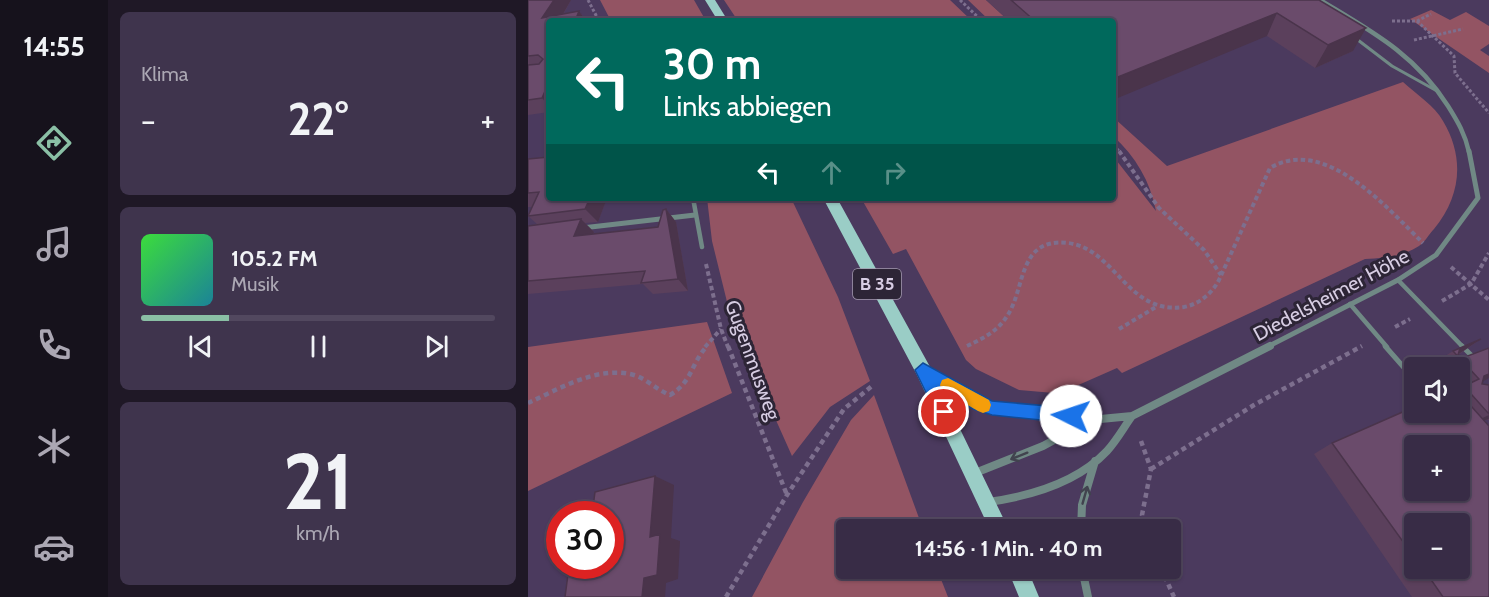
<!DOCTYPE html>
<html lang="de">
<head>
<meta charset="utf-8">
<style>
  :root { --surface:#382c46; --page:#3f344d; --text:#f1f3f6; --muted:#aba7b3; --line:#52485f; --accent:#8abfa5 }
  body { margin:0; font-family:Cabin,sans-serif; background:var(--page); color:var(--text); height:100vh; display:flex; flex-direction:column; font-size:22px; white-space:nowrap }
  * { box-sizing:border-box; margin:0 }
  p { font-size:20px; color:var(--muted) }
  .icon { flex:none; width:33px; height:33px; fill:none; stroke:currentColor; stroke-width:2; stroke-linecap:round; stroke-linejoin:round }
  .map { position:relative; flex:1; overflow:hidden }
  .details { display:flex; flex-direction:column; gap:12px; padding:12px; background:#1f1826; width:420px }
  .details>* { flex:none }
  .top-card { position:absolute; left:18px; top:18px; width:570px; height:183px; border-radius:6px; box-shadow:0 2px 4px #0004,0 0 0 2px var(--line); background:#00695c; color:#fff; overflow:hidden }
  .controls { position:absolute; left:876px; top:357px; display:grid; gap:12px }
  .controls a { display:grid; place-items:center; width:66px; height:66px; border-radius:6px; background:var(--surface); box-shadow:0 2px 4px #0004,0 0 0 2px var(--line); font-size:30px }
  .speed { position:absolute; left:18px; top:501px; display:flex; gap:12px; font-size:30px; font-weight:700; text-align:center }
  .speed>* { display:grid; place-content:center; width:78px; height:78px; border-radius:50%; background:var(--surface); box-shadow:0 2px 4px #0004,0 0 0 2px var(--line); line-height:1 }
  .speed .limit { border:9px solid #d22; background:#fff; color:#111 }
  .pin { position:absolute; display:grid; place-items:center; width:51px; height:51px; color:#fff; margin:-26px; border:3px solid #fff; border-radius:50%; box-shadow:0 2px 6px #0007 }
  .me { position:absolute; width:66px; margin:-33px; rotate:274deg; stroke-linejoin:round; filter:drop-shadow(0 0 4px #0008) }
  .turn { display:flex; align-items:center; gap:21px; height:126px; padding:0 18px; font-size:27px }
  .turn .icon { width:78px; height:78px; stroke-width:2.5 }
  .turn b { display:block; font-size:42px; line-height:51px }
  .lanes { display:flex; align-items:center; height:57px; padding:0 18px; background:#0003; justify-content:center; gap:30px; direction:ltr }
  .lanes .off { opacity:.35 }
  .big { font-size:45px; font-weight:800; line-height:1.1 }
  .details .card { flex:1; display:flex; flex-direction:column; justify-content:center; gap:9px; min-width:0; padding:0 21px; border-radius:9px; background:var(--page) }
  .details .dial { align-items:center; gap:0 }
  .dial b { font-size:78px; line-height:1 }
  .song { display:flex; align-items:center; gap:18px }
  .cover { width:72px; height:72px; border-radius:9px; background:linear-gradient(135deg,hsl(120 70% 55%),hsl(190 70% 35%)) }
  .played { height:6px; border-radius:3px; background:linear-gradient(90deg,var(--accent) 25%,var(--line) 25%) }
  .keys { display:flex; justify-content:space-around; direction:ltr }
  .heat { display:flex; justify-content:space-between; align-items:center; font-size:33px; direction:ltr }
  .trip { position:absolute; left:308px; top:519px; width:345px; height:60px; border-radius:6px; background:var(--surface); box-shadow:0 2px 4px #0004,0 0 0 2px var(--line); font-weight:800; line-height:60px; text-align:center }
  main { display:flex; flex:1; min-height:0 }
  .tab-bar { display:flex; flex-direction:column; width:108px; justify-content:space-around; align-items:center; background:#16121c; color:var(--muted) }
  .tab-bar .icon { width:42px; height:42px }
  .tab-bar .active { color:var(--accent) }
  .tab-bar b { font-size:27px; color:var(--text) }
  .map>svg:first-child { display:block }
  .green { fill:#935463 }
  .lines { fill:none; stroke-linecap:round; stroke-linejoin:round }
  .path-far2 { stroke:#7d6f8e; stroke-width:3; stroke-dasharray:3 2; stroke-linecap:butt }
  .path-far1 { stroke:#7d6f8e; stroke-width:4; stroke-dasharray:4.5 3; stroke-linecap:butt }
  .path { stroke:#7d6f8e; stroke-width:4.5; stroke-dasharray:5 4; stroke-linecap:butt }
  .lane-far2 { stroke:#708985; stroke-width:3 }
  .lane-far1 { stroke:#708985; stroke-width:4.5 }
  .lane { stroke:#708985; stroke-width:5 }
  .street-far2 { stroke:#708985; stroke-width:4.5 }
  .street-far1 { stroke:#708985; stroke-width:5 }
  .street { stroke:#708985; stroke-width:8 }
  .primary { fill:#9acdc6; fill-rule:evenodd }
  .wall { fill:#5b405c; fill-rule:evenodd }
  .shaded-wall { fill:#4a344b }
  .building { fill:#6a4b6b; stroke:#4a344b; stroke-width:1.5; fill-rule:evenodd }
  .oneway { stroke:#41434e }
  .route { fill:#1a73e8; stroke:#114b97; stroke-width:1.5 }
  .slow { fill:#f59e0b }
  .labels { text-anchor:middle; stroke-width:6; stroke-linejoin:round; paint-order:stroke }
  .shield { fill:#2d2536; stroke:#a49baf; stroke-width:1.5 }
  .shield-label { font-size:18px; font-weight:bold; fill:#d7cde3 }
  .street-label { font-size:20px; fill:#d7cde3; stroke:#2d2536 }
</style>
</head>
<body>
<main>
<nav class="tab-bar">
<b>14:55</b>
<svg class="icon active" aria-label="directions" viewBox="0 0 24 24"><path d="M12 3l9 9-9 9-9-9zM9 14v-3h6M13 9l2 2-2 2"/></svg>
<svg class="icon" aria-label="music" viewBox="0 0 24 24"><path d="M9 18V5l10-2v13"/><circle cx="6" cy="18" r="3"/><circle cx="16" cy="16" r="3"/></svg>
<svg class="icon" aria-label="phone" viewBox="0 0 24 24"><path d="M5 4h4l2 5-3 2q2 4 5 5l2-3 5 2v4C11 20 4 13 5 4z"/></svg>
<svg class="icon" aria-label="climate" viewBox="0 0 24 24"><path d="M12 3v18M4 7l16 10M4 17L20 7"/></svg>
<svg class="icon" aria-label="car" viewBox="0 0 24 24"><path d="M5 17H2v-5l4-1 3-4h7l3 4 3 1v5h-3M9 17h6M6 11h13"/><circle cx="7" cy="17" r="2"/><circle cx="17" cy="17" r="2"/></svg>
</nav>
<section class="details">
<div class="card"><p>Klima</p>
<div class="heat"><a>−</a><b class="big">22°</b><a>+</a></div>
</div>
<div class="card">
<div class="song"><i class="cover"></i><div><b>105.2 FM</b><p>Musik</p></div></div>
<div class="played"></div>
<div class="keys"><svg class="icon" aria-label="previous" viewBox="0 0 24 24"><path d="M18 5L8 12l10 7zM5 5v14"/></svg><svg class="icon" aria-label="pause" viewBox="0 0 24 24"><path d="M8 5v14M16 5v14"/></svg><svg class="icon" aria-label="next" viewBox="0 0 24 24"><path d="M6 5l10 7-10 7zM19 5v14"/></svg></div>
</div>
<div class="card dial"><b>21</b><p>km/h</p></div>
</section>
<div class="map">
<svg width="961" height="597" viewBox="0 0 961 597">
  <rect width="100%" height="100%" fill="#4b3a5e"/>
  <path class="green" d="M72,0H166L178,21H83Z
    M196,0H422L444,21H210Z
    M440,0H458L481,21H462Z
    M903,10L922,20L938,12L961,26V44L952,50L961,56V73L882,19Z
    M875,82C888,94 907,106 915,121C937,158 933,196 906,229C901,234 897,242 891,246C874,257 856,258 837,259L594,373L589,368L539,390L526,393L491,390L448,369L438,360L378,249L365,254L333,198H585V156L628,211C622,181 608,157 585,136V117L639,166Z
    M179,198H263L310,297L342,381L302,407L264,456L204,322L184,241Z
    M179,322L204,393L0,491V347Z
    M346,395L395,529L318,530V568L409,569L420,597H224L275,502L323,420Z"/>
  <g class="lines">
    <path class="path-far2" d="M60,0L71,21
      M432,0L454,21
      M864,21H889L926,56L927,73L961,113
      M889,21L903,14
      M886,40L935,29
      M585,145L592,152"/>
    <path class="path-far1" d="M591,151L631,208L676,250L693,275
      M178,264L193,329L200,347
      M923,267L961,300
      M914,301L943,284L961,253
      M867,327L882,319
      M591,329L628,307
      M439,346C454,339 470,331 479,316C498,289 489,237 540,243C588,249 599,315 656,307C672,304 684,293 691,280L742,168C797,135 859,208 895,243
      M177,347L193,329"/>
    <path class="path" d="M200,346L259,495
      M0,403C31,389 70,365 106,375C119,379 129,390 142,395C165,381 162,365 179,346
      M613,441L623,469L614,515L619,530
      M623,469L726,405L834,346
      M633,568L646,597
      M198,597L259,495L316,409L344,386"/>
    <path class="lane-far2" d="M826,37L864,66L909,91"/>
    <path class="lane-far1" d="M165,198L174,247
      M870,280L935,347
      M822,304L859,347"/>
    <path class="lane" d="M857,346L886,379
      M934,346L947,359"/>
    <path class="street-far2" d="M792,0C843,31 887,54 920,106C930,122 937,134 941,152"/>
    <path class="street-far1" d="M54,228L167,215
      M739,347L870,280L908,255L950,198L941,151"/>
    <path class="street" d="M408,378L450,404L464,408L562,420L604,416L742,346
      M447,473L515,446L561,421
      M460,502C503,496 549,483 579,451C589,440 596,427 604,416
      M553,530L554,505L567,461
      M554,568L560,597"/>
    <path class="primary" d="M177,0H187L200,21H190Z
      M295,198H309L401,365L481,530H462L389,375Z
      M479,568H499L511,597H491Z"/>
  </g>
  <path class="wall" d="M0,0H43L35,15L51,11L58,21H21V112L0,115Z
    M458,0H791L825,51L787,68L739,36L585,21H481Z
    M0,159L21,198H79L70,222L57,223L66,232L65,234L130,227L138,209L148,222L160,291L125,294L115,284L0,294V226L9,224L0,216L4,207H0Z
    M953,339L930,355L955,382L954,384L961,385V420H956L961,597H884L786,454L804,443L932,412V368H903L902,366L925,351ZM886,524L932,568H886Z"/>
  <path class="shaded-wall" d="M26,0H43L31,21L14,18Z
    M51,11L58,21H47Z
    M749,13L739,36L585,100V79Z
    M838,28L825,51L787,68L800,45Z
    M21,82V106L14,98Z
    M62,198H79L70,222L57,209Z
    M138,209L148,222L160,291L150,279Z
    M53,219L66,232L59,249L46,236Z
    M953,339L929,355L932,348Z
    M961,374V378L954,382L956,376Z
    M961,415V419L935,427Z
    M127,476L146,485L143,538L152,541L150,579L138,583L137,597H114L122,537Z"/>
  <path class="building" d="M0,0H26L14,18L51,11L47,21H21V82L14,98L0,100V65L11,64L15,59L10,55L0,56Z
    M483,0H791L838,28L800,45L749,13L585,79V21H507Z
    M21,157V198H62L57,209L0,216L11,192L0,193V159Z
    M138,209L150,279L113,283L117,271L0,281V226L53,219L46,236L130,227L135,210Z
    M953,339L932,348L930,355L937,357L961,348V374L956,376L954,384L961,385V414L943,394L935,397L961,426V597H915L895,568H932V524H886V557L804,443L886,407V412H932V388L951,379L925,351ZM886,446H932V490H886Z
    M127,476L122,537L132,534L129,575L116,578L114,597H37L41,567L46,566H82V514H64L67,492Z"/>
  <defs><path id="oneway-shaft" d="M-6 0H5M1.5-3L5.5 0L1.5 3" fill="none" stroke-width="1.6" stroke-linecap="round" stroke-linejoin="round" transform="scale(1.5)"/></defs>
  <g class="oneway">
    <use href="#oneway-shaft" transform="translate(491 456) rotate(158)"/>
    <use href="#oneway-shaft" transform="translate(557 495) rotate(-74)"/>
  </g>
  <path class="route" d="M395,363L464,401L543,408L548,410L551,416L548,421L543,423L464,415L445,409L412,388L424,412L421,417L416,420L410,417L387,370Z"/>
  <path class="slow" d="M420,378L461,400L463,405L461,411L455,413L450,411L414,390L412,385L414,380Z"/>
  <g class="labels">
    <rect class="shield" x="325" y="269" width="48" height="30" rx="4.5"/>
    <g class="shield-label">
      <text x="349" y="290">B 35</text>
    </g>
    <g class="street-label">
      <text transform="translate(803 295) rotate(-28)" y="7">Diedelsheimer Höhe</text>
      <text transform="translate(225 360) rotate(70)" y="7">Gugenmusweg</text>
    </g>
  </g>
</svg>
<div class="controls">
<a><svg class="icon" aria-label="sound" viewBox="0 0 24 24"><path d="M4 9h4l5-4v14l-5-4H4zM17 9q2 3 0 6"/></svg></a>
<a>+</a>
<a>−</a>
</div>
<div class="speed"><div class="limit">30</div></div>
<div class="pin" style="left:416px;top:412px;background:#d93025"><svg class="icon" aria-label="arrive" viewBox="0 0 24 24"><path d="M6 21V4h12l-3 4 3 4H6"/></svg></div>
<svg class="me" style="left:543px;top:416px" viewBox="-20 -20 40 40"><circle r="19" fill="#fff"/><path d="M0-13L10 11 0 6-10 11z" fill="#1a73e8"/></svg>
<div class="trip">14:56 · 1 Min. · 40 m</div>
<div class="top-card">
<div class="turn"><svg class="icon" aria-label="left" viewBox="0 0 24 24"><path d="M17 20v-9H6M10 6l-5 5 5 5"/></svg><div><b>30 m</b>Links abbiegen</div></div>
<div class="lanes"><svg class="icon" aria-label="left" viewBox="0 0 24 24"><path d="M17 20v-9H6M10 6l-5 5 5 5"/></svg><svg class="icon off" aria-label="ahead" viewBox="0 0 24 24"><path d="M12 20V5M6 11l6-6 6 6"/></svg><svg class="icon off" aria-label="right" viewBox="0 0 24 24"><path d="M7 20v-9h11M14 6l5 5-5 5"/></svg></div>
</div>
</div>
</main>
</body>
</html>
